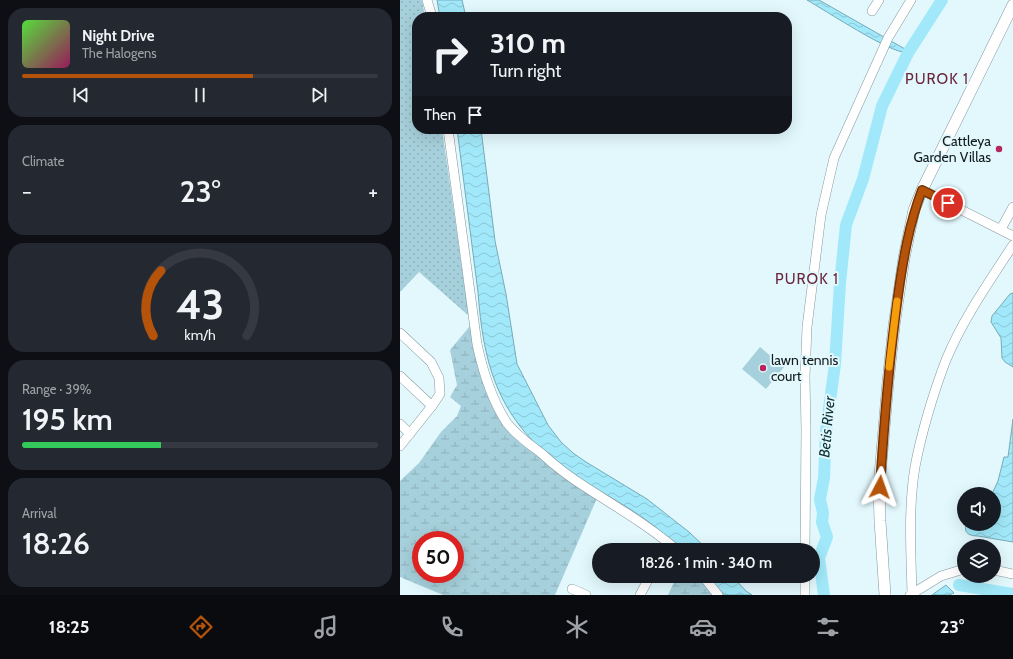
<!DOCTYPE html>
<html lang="en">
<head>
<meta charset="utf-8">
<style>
  :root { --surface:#171b24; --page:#242831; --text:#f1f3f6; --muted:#9ea1a6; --line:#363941; --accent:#b45309 }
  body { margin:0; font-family:Cabin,sans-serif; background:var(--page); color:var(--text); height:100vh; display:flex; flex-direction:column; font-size:15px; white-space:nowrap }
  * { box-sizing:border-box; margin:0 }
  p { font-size:13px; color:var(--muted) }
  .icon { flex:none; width:22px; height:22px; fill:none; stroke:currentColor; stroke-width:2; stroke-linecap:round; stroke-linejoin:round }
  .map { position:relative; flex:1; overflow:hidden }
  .sheet { display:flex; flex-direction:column; gap:8px; padding:8px; background:#0d0f14; width:400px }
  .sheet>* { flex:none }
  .hud { position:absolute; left:12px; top:12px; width:380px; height:122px; border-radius:16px; box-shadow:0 4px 16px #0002; background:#171b24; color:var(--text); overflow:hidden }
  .fabs { position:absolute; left:557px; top:487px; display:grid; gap:8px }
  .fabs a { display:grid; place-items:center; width:44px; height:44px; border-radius:50%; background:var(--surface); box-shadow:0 4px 16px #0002; font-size:20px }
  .speed { position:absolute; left:12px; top:531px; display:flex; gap:8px; font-size:20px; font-weight:700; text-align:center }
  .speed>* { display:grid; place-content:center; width:52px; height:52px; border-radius:50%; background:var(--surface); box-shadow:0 4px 16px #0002; line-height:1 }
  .speed .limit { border:6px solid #d22; background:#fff; color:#111 }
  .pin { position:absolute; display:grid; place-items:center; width:34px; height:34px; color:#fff; margin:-17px; border:2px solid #fff; border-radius:50%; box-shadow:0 1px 4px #0007 }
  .me { position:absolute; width:44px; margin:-22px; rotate:4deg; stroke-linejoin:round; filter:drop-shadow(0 0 3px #0008) }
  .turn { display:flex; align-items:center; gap:14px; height:84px; padding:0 12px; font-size:18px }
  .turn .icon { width:52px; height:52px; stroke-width:2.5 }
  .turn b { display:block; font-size:28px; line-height:34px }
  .then { display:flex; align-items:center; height:38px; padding:0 12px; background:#0003; gap:8px; font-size:15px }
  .big { font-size:30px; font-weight:600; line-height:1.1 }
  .sheet .card { flex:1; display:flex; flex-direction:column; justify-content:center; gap:6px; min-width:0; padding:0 14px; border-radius:16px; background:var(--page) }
  .sheet .dial { align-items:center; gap:0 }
  .dial svg { height:104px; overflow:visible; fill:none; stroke:var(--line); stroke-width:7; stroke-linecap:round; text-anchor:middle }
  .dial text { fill:var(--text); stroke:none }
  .song { display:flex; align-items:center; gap:12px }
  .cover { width:48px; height:48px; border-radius:6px; background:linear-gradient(135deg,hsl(110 70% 55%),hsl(330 70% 35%)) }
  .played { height:4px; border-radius:2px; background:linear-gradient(90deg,var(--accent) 65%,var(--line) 65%) }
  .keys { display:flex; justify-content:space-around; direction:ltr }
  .heat { display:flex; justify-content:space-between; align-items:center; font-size:22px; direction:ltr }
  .charge { height:6px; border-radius:3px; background:linear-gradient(90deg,#34c759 39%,var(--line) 0) }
  .trip { position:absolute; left:192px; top:543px; width:228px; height:40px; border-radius:20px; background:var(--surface); box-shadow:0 4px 16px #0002; font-weight:600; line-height:40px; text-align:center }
  .tabs { display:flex; height:64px; justify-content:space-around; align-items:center; background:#090b0e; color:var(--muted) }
  .tabs .icon { width:28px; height:28px }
  .tabs .selected { color:var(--accent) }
  .tabs b { font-size:18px; color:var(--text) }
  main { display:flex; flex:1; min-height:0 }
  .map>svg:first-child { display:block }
  .grass { fill:url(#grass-dots) }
  .wetland { fill:url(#wetland-marsh); fill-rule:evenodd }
  .garden { fill:#a6d0db }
  .water { fill:url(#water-waves); stroke:#76abb7 }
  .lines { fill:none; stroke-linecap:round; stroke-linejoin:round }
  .river { stroke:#a1e9fa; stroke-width:12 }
  .minor-casing { stroke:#85989d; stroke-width:10 }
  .major-casing { stroke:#85989d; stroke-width:12 }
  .minor { stroke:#fff; stroke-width:9 }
  .major { stroke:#fff; stroke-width:11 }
  .route-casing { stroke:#753606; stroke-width:10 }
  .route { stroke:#b45309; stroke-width:7 }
  .slow { stroke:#f59e0b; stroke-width:7 }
  .poi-dot { fill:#b5275a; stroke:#e2f8fd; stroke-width:1.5 }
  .labels { text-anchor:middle; stroke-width:4; stroke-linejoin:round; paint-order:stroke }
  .poi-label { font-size:14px; fill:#121a1c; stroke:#e2f8fd; text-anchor:end }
  .neighbourhood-label { font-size:15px; letter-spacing:1px; fill:#6b263b; stroke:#e2f8fd }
  .water-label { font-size:15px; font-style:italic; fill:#0c3037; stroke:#e2f8fd }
</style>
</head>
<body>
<main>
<section class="sheet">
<div class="card">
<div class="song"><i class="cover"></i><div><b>Night Drive</b><p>The Halogens</p></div></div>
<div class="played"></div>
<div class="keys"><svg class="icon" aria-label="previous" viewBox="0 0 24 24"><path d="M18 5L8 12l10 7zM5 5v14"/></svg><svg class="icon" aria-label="pause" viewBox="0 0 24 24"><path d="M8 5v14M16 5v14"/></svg><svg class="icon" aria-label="next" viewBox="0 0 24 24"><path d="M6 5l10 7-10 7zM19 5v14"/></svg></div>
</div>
<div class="card"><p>Climate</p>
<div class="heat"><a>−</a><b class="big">23°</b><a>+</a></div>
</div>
<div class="card dial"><svg viewBox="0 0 100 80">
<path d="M14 69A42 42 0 1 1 86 69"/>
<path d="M14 69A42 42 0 0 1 20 19" stroke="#b45309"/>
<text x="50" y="56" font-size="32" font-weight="700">43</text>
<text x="50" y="72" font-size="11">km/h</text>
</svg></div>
<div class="card"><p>Range · 39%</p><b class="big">195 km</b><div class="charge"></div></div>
<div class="card"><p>Arrival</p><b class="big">18:26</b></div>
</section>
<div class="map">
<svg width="613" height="595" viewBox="0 0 613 595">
  <defs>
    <pattern id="grass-dots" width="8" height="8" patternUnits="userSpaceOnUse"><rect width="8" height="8" fill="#a6d0db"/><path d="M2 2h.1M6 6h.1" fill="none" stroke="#8eb2bb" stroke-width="1.8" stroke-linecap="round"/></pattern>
    <pattern id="wetland-marsh" width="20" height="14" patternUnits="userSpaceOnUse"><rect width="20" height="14" fill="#a6d0db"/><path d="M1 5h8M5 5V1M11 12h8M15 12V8" fill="none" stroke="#8eb2bb"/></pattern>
    <pattern id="water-waves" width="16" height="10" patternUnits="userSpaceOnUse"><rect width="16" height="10" fill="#a1e9fa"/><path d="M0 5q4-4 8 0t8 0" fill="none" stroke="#8ac7d6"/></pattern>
  </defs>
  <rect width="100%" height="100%" fill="#e2f8fd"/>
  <path class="grass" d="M0,0H22L25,17H17V129H42L69,316L19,272L0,292Z"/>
  <path class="wetland" d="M70,326L81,378L103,426L118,440L197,498L155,595H43L0,577V481L19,463L41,432L57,416L61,406L50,397L57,385L50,350ZM21,540H55V574H21Z
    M277,576H297L315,595H268Z"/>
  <path class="garden" d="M360,347L384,367L366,389L342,369Z"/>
  <path class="water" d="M37,0H62L66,17H40Z
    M407,0H419L505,49L506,52C493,55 423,9 407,0Z
    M57,129H81L95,241L106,294L117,364L148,425L161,442L173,453L186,462L247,499L289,532L308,550H282C267,536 250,522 233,511C206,494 178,479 154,460C97,415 83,362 78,292Z
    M613,293V367L605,362L602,358L601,338L591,322L592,316L610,294Z
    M613,419V542L578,536C571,536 563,534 566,524H594V494H592L598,481L604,457H608Z
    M308,576H332L346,591L352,595H324Z
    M546,585L554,593L549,595H532Z"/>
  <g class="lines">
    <path class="river" d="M559,585L613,594
      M424,595L419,558L427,537L422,522L423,513L420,499L424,478L426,431L435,364L440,283L446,225L463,179L482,106L508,53L542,0"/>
    <g class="minor-casing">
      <path id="minor" d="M27,0L32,17
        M472,11L479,0
        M48,129L77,344C83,372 91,399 107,423C116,435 129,444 141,453C155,466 171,478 187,488C218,508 249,526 277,550
        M522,190L613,236
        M601,229L613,207
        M0,333L31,362L39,378L40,394L32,406L0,446
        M0,376L32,406
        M0,424L10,434
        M405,550L406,430L405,377L407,327L421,215L434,158L488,38L511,0
        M594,570L613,574
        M303,576L318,595
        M405,576V595
        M172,589L186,595
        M512,594C511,552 508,509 515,467C521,434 534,391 546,360C563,319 589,282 613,245
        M240,595L250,576
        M510,595L541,576L564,569"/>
    </g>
    <g class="major-casing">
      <path id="major" d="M485,595L480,521L479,487L488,382L494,326L504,258L514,210L522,190L613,5"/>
    </g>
    <use href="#minor" class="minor"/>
    <use href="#major" class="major"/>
  </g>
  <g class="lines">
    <g class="route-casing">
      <path id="route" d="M480,487C484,423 489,360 498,296C503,260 509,224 522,190L548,203"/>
    </g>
    <use href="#route" class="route"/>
    <path class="slow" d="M489,367L497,301"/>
  </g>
  <g class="poi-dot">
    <circle cx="599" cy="149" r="4"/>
    <circle cx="363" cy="368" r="4"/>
  </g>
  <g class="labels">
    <g class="poi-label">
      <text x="591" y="146">Cattleya<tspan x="591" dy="16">Garden Villas</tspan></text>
      <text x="371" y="365" text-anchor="start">lawn tennis<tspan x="371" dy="16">court</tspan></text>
    </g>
    <g class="neighbourhood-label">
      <text x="537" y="84">PUROK 1</text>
      <text x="407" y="284">PUROK 1</text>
    </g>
    <g class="water-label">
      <text transform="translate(427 427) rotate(-85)" y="5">Betis River</text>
    </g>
  </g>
</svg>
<div class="fabs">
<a><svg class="icon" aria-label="sound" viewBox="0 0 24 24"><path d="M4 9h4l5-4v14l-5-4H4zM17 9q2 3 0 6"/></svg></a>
<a><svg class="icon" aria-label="layers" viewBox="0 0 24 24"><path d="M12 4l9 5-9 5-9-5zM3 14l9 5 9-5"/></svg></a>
</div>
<div class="speed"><div class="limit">50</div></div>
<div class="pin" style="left:548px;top:203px;background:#d93025"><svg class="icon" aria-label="arrive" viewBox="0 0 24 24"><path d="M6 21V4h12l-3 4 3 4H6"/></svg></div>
<svg class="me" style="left:480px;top:487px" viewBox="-20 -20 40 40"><path d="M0-17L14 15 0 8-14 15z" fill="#b45309" stroke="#fff" stroke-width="4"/></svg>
<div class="trip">18:26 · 1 min · 340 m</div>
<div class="hud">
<div class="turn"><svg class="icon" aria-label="right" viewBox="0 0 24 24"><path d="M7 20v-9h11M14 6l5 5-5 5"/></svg><div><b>310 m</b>Turn right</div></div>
<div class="then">Then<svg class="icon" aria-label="arrive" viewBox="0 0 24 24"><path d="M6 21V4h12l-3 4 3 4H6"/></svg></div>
</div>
</div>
</main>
<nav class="tabs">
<b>18:25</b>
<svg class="icon selected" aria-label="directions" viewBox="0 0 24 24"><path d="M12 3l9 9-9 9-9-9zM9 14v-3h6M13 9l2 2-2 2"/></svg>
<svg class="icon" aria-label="music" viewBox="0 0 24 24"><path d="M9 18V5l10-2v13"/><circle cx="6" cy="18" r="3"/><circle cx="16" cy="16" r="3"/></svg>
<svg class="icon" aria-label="phone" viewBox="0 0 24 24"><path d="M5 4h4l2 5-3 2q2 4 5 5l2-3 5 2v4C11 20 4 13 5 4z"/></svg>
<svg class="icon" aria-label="climate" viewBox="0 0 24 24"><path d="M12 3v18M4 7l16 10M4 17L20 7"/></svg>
<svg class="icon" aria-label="car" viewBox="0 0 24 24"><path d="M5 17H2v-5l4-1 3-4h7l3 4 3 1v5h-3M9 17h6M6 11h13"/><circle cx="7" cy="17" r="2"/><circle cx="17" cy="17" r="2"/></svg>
<svg class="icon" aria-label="filters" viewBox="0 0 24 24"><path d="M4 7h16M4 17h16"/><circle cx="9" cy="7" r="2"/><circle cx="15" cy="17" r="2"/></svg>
<b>23°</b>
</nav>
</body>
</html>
